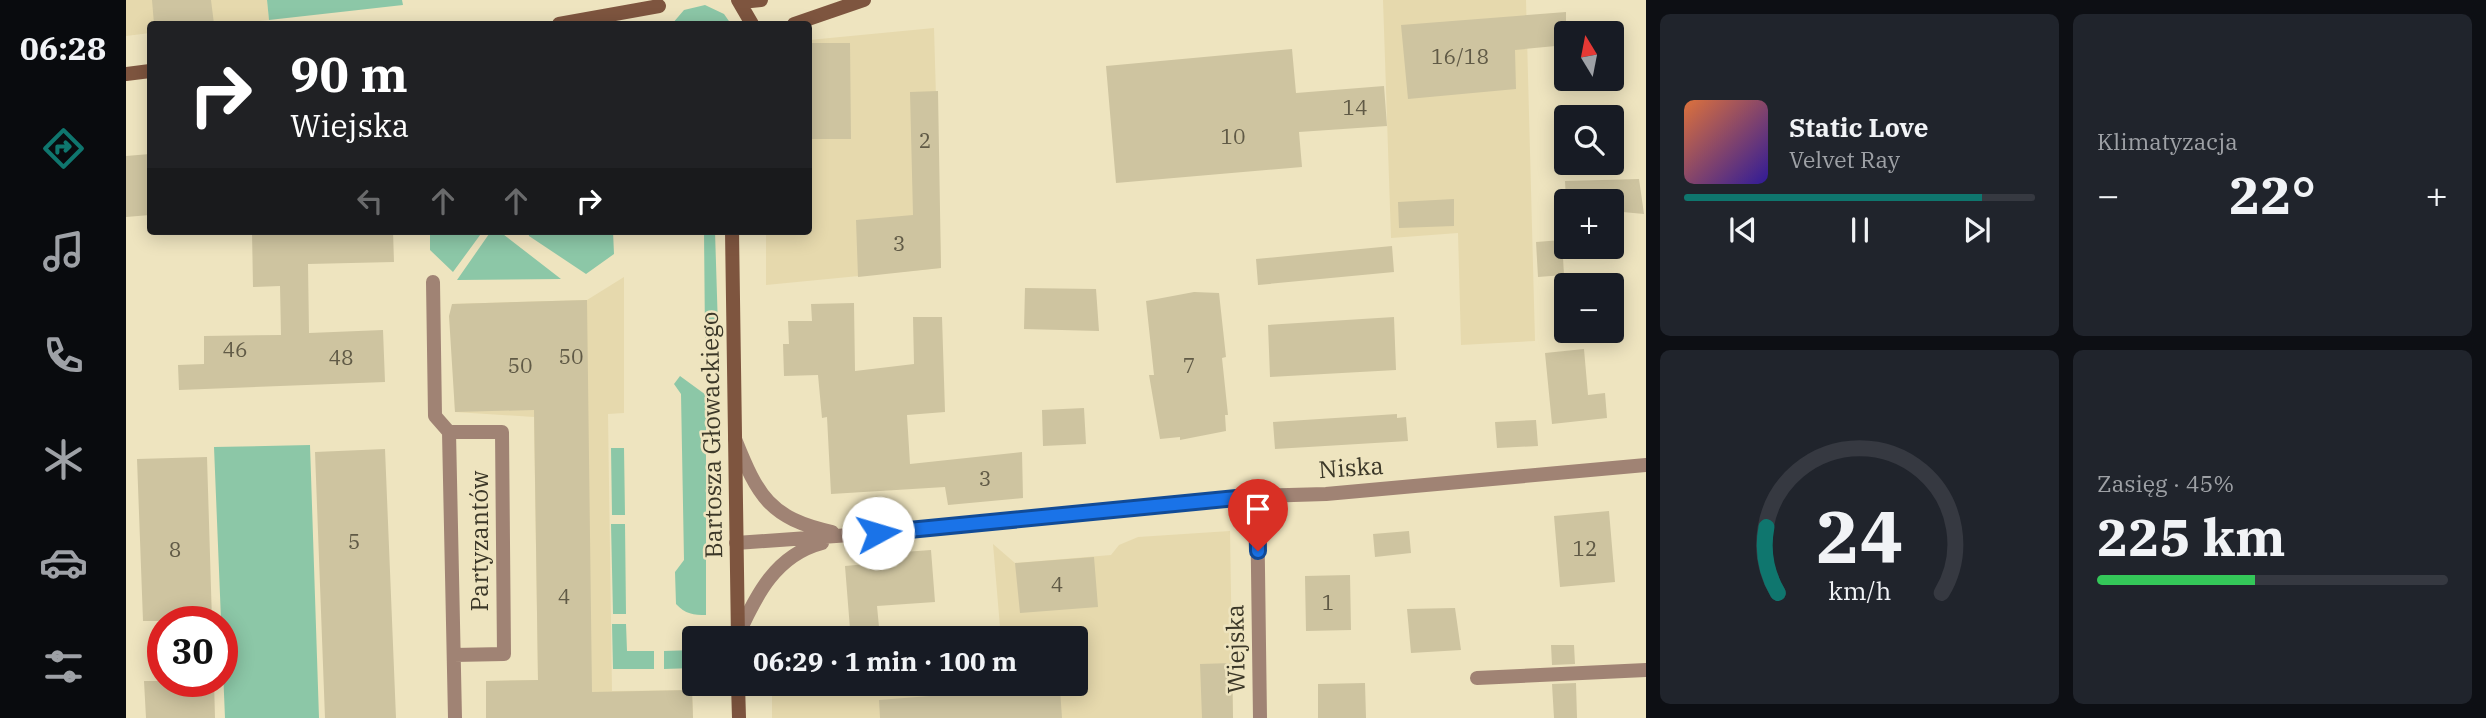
<!DOCTYPE html>
<html lang="pl">
<head>
<meta charset="utf-8">
<style>
  :root { --surface:#171b24; --page:#20242c; --text:#f1f3f6; --muted:#9ea1a6; --line:#363941; --accent:#0f766e }
  body { margin:0; font-family:"IBM Plex Serif",serif; background:var(--page); color:var(--text); height:100vh; display:flex; flex-direction:column; font-size:26px; white-space:nowrap }
  * { box-sizing:border-box; margin:0 }
  p { font-size:23px; color:var(--muted) }
  .icon { flex:none; width:38px; height:38px; fill:none; stroke:currentColor; stroke-width:2; stroke-linecap:round; stroke-linejoin:round }
  .map { position:relative; flex:1; overflow:hidden }
  .panel { display:flex; flex-direction:column; gap:14px; padding:14px; background:#0d0f14; width:840px }
  .panel>* { flex:none }
  .hud { position:absolute; left:21px; top:21px; width:665px; height:214px; border-radius:7px; box-shadow:0 4px 18px #0003; background:#202124; color:#fff; overflow:hidden }
  .needle { width:46px; rotate:350deg }
  .buttons { position:absolute; left:1428px; top:21px; display:grid; gap:14px }
  .buttons a { display:grid; place-items:center; width:70px; height:70px; border-radius:7px; background:var(--surface); box-shadow:0 4px 18px #0003; font-size:35px }
  .speed { position:absolute; left:21px; top:606px; display:flex; gap:14px; font-size:35px; font-weight:700; text-align:center }
  .speed>* { display:grid; place-content:center; width:91px; height:91px; border-radius:50%; background:var(--surface); box-shadow:0 4px 18px #0003; line-height:1 }
  .speed .limit { border:10px solid #d22; background:#fff; color:#111 }
  .pin { position:absolute; display:grid; place-items:center; width:60px; height:60px; color:#fff; margin:-72px -30px; border-radius:50% 50% 50% 0; rotate:-45deg; box-shadow:0 0 7px #0007 }
  .pin .icon { rotate:45deg }
  .me { position:absolute; width:77px; margin:-38px; rotate:84deg; stroke-linejoin:round; filter:drop-shadow(0 0 5px #0008) }
  .turn { display:flex; align-items:center; gap:24px; height:147px; padding:0 28px; font-size:32px }
  .turn .icon { width:91px; height:91px; stroke-width:2.5 }
  .turn b { display:block; font-size:49px; line-height:60px }
  .lanes { display:flex; align-items:center; height:66px; padding:0 28px; background:#0003; justify-content:center; gap:35px; direction:ltr }
  .lanes .off { opacity:.35 }
  .big { font-size:52px; font-weight:700; line-height:1.1 }
  .panel .tile { flex:1; display:flex; flex-direction:column; justify-content:center; gap:10px; min-width:0; padding:0 24px; border-radius:10px; background:var(--page) }
  .panel .dial { align-items:center; gap:0 }
  .dial svg { height:182px; overflow:visible; fill:none; stroke:var(--line); stroke-width:7; stroke-linecap:round; text-anchor:middle }
  .dial text { fill:var(--text); stroke:none }
  .song { display:flex; align-items:center; gap:21px }
  .cover { width:84px; height:84px; border-radius:10px; background:linear-gradient(135deg,hsl(20 70% 55%),hsl(250 70% 35%)) }
  .played { height:7px; border-radius:4px; background:linear-gradient(90deg,var(--accent) 85%,var(--line) 85%) }
  .keys { display:flex; justify-content:space-around; direction:ltr }
  .heat { display:flex; justify-content:space-between; align-items:center; font-size:38px; direction:ltr }
  .charge { height:10px; border-radius:5px; background:linear-gradient(90deg,#34c759 45%,var(--line) 0) }
  .panel .tiles { flex:1; display:grid; gap:14px; grid-template-columns:repeat(2,1fr) }
  .trip { position:absolute; left:556px; top:626px; width:406px; height:70px; border-radius:7px; background:var(--surface); box-shadow:0 4px 18px #0003; font-weight:700; line-height:70px; text-align:center }
  main { display:flex; flex:1; min-height:0 }
  .tab-bar { display:flex; flex-direction:column; width:126px; justify-content:space-around; align-items:center; background:#090b0e; color:var(--muted) }
  .tab-bar .icon { width:49px; height:49px }
  .tab-bar .selected { color:var(--accent) }
  .tab-bar b { font-size:32px; color:var(--text) }
  .map>svg:first-child { display:block }
  .built { fill:#e6d9ad }
  .green { fill:#8cc7a7 }
  .building { fill:#cec4a0 }
  .lines { fill:none; stroke-linecap:round; stroke-linejoin:round }
  .street { stroke:#a08374; stroke-width:14 }
  .secondary { stroke:#7e553f; stroke-width:14 }
  .route-casing { stroke:#114b97; stroke-width:18 }
  .route { stroke:#1a73e8; stroke-width:12 }
  .labels { text-anchor:middle; stroke-width:5; stroke-linejoin:round; paint-order:stroke }
  .number-label { font-size:21px; fill:#605a46 }
  .street-label { font-size:24px; fill:#3b3728; stroke:#eee4bf }
</style>
</head>
<body>
<main>
<nav class="tab-bar">
<b>06:28</b>
<svg class="icon selected" aria-label="directions" viewBox="0 0 24 24"><path d="M12 3l9 9-9 9-9-9zM9 14v-3h6M13 9l2 2-2 2"/></svg>
<svg class="icon" aria-label="music" viewBox="0 0 24 24"><path d="M9 18V5l10-2v13"/><circle cx="6" cy="18" r="3"/><circle cx="16" cy="16" r="3"/></svg>
<svg class="icon" aria-label="phone" viewBox="0 0 24 24"><path d="M5 4h4l2 5-3 2q2 4 5 5l2-3 5 2v4C11 20 4 13 5 4z"/></svg>
<svg class="icon" aria-label="climate" viewBox="0 0 24 24"><path d="M12 3v18M4 7l16 10M4 17L20 7"/></svg>
<svg class="icon" aria-label="car" viewBox="0 0 24 24"><path d="M5 17H2v-5l4-1 3-4h7l3 4 3 1v5h-3M9 17h6M6 11h13"/><circle cx="7" cy="17" r="2"/><circle cx="17" cy="17" r="2"/></svg>
<svg class="icon" aria-label="filters" viewBox="0 0 24 24"><path d="M4 7h16M4 17h16"/><circle cx="9" cy="7" r="2"/><circle cx="15" cy="17" r="2"/></svg>
</nav>
<div class="map">
<svg width="1520" height="718" viewBox="0 0 1520 718">
  <rect width="100%" height="100%" fill="#eee4bf"/>
  <path class="built" d="M0,0H141L143,20L106,24H24V33L0,36Z
    M1257,0H1400L1409,341L1335,345L1332,233L1265,238Z
    M808,28L815,268L640,285V231H682L683,40Z
    M498,277V413L482,414L486,691L566,690L567,718H360V681L412,680L408,417L329,412L326,304L461,300Z
    M1104,531L1107,718H646V695L827,684H950V639H875L867,544L889,563L985,555L993,545L1012,537Z"/>
  <path class="green" d="M141,0H276L277,5L143,20Z
    M579,5L598,14L605,24H546L558,10Z
    M304,231H357L327,272L304,250Z
    M370,231H373L435,279L331,280L363,234Z
    M402,231H487L488,254L460,274L403,236Z
    M578,231H589L592,328L579,338Z
    M554,376L580,395V615C568,615 559,614 550,604L549,572L558,560L555,394L548,384Z
    M184,445L193,718H99L88,447Z
    M485,448H498L499,515H486Z
    M485,524H499L500,614H487Z
    M486,624H500L501,651H528V669H487Z
    M569,650V668L538,669V651Z"/>
  <path class="building" d="M26,0H85L88,24H28Z
    M1440,12V45L1389,50L1390,89L1282,99L1275,25Z
    M682,43H724L725,139H682Z
    M1166,49L1170,93L1258,86L1261,126L1173,132L1176,167L990,183L980,66Z
    M812,91L815,268L732,277L730,220L787,215L784,92Z
    M24,154V215L0,217V156Z
    M1513,179L1518,214L1486,211V201H1440L1439,181Z
    M1328,199V226L1273,228L1272,202Z
    M126,231H267L268,262L182,264L183,333L257,330L259,382L53,390L52,365L78,364V336L155,335L154,286L127,287Z
    M1436,240L1438,275L1412,277L1410,242Z
    M1266,246L1268,272L1132,285L1130,259Z
    M899,288L970,289L973,331L898,329Z
    M1068,292L1093,293L1100,357L1096,358L1102,415H1099L1100,431L1054,440V437L1034,439L1023,375H1028L1020,301Z
    M461,300L466,692L566,690L567,718H360V681L412,680L408,410L329,412L323,316L326,304Z
    M728,303L729,371L788,364L787,317H816L819,412L781,415L784,464L896,452L897,498L822,505L819,487L705,494L701,417L696,418L692,375L658,376L657,344H663L662,321H686L685,304Z
    M1268,317L1270,370L1144,377L1142,325Z
    M1458,349L1462,395L1479,393L1481,418L1426,424L1419,353Z
    M958,408L960,444L917,446L916,410Z
    M1271,414V418L1280,417L1282,441L1149,449L1147,422Z
    M1410,420L1412,446L1371,448L1369,422Z
    M259,449L270,718H199L189,452Z
    M81,457L86,621H17L11,459Z
    M1483,511L1489,582L1434,587L1428,516Z
    M1283,531L1285,553L1249,557L1247,534Z
    M805,550L809,602L751,606L753,627L724,629L719,566L751,563L750,554Z
    M968,557L972,607L894,613L889,563Z
    M1224,575L1225,630L1180,631L1179,576Z
    M1329,608L1335,650L1285,653L1281,609Z
    M1425,645H1448L1449,664L1426,665Z
    M1106,663L1107,718H1076L1074,664Z
    M18,681H88L89,718H20Z
    M1239,683L1240,718H1192V684Z
    M1450,683L1451,718H1428L1426,684Z
    M918,687V690L934,689L936,718H754L753,700Z"/>
  <g class="lines">
    <path class="street" d="M307,282L309,416L323,432L329,718
      M323,432H376L378,654L328,655
      M609,439C632,496 643,518 706,532
      M1131,496L1134,718
      M610,543L724,535L1131,496L1200,494L1520,465
      M612,635C630,595 650,555 696,543
      M1351,678L1520,670"/>
    <path class="secondary" d="M612,0L626,24
      M615,2L635,0
      M433,24L533,6
      M668,24L738,0
      M0,74L24,71
      M606,231L612,639
      M612,684L613,718"/>
  </g>
  <g class="lines">
    <g class="route-casing">
      <path id="route" d="M752,533L1131,496L1132,551"/>
    </g>
    <use href="#route" class="route"/>
  </g>
  <g class="labels">
    <g class="number-label">
      <text x="1334" y="64">16/18</text>
      <text x="1229" y="115">14</text>
      <text x="1107" y="144">10</text>
      <text x="799" y="148">2</text>
      <text x="773" y="251">3</text>
      <text x="109" y="357">46</text>
      <text x="445" y="364">50</text>
      <text x="215" y="365">48</text>
      <text x="394" y="373">50</text>
      <text x="1063" y="373">7</text>
      <text x="859" y="486">3</text>
      <text x="228" y="549">5</text>
      <text x="1459" y="556">12</text>
      <text x="49" y="557">8</text>
      <text x="931" y="592">4</text>
      <text x="438" y="604">4</text>
      <text x="1202" y="610">1</text>
    </g>
    <g class="street-label">
      <text transform="translate(586 435) rotate(-91)" y="8">Bartosza Głowackiego</text>
      <text transform="translate(1225 468) rotate(-4)" y="8">Niska</text>
      <text transform="translate(354 541) rotate(-90)" y="8">Partyzantów</text>
      <text transform="translate(1110 649) rotate(-91)" y="8">Wiejska</text>
    </g>
  </g>
</svg>
<div class="buttons">
<a><svg class="needle" viewBox="-14 -14 28 28"><path d="M0-13l5 13h-10z" fill="#e53935"/><path d="M0 13l5-13h-10z" fill="#9ea1a6"/></svg></a>
<a><svg class="icon" aria-label="search" viewBox="0 0 24 24"><circle cx="10" cy="10" r="6"/><path d="M15 15l6 6"/></svg></a>
<a>+</a>
<a>−</a>
</div>
<div class="speed"><div class="limit">30</div></div>
<div class="pin" style="left:1132px;top:551px;background:#d93025"><svg class="icon" aria-label="arrive" viewBox="0 0 24 24"><path d="M6 21V4h12l-3 4 3 4H6"/></svg></div>
<svg class="me" style="left:752px;top:533px" viewBox="-20 -20 40 40"><circle r="19" fill="#fff"/><path d="M0-13L10 11 0 6-10 11z" fill="#1a73e8"/></svg>
<div class="trip">06:29 · 1 min · 100 m</div>
<div class="hud">
<div class="turn"><svg class="icon" aria-label="right" viewBox="0 0 24 24"><path d="M7 20v-9h11M14 6l5 5-5 5"/></svg><div><b>90 m</b>Wiejska</div></div>
<div class="lanes"><svg class="icon off" aria-label="left" viewBox="0 0 24 24"><path d="M17 20v-9H6M10 6l-5 5 5 5"/></svg><svg class="icon off" aria-label="ahead" viewBox="0 0 24 24"><path d="M12 20V5M6 11l6-6 6 6"/></svg><svg class="icon off" aria-label="ahead" viewBox="0 0 24 24"><path d="M12 20V5M6 11l6-6 6 6"/></svg><svg class="icon" aria-label="right" viewBox="0 0 24 24"><path d="M7 20v-9h11M14 6l5 5-5 5"/></svg></div>
</div>
</div>
<section class="panel">
<div class="tiles">
<div class="tile">
<div class="song"><i class="cover"></i><div><b>Static Love</b><p>Velvet Ray</p></div></div>
<div class="played"></div>
<div class="keys"><svg class="icon" aria-label="previous" viewBox="0 0 24 24"><path d="M18 5L8 12l10 7zM5 5v14"/></svg><svg class="icon" aria-label="pause" viewBox="0 0 24 24"><path d="M8 5v14M16 5v14"/></svg><svg class="icon" aria-label="next" viewBox="0 0 24 24"><path d="M6 5l10 7-10 7zM19 5v14"/></svg></div>
</div>
<div class="tile"><p>Klimatyzacja</p>
<div class="heat"><a>−</a><b class="big">22°</b><a>+</a></div>
</div>
<div class="tile dial"><svg viewBox="0 0 100 80">
<path d="M14 69A42 42 0 1 1 86 69"/>
<path d="M14 69A42 42 0 0 1 9 40" stroke="#0f766e"/>
<text x="50" y="56" font-size="32" font-weight="700">24</text>
<text x="50" y="72" font-size="11">km/h</text>
</svg></div>
<div class="tile"><p>Zasięg · 45%</p><b class="big">225 km</b><div class="charge"></div></div>
</div>
</section>
</main>
</body>
</html>
